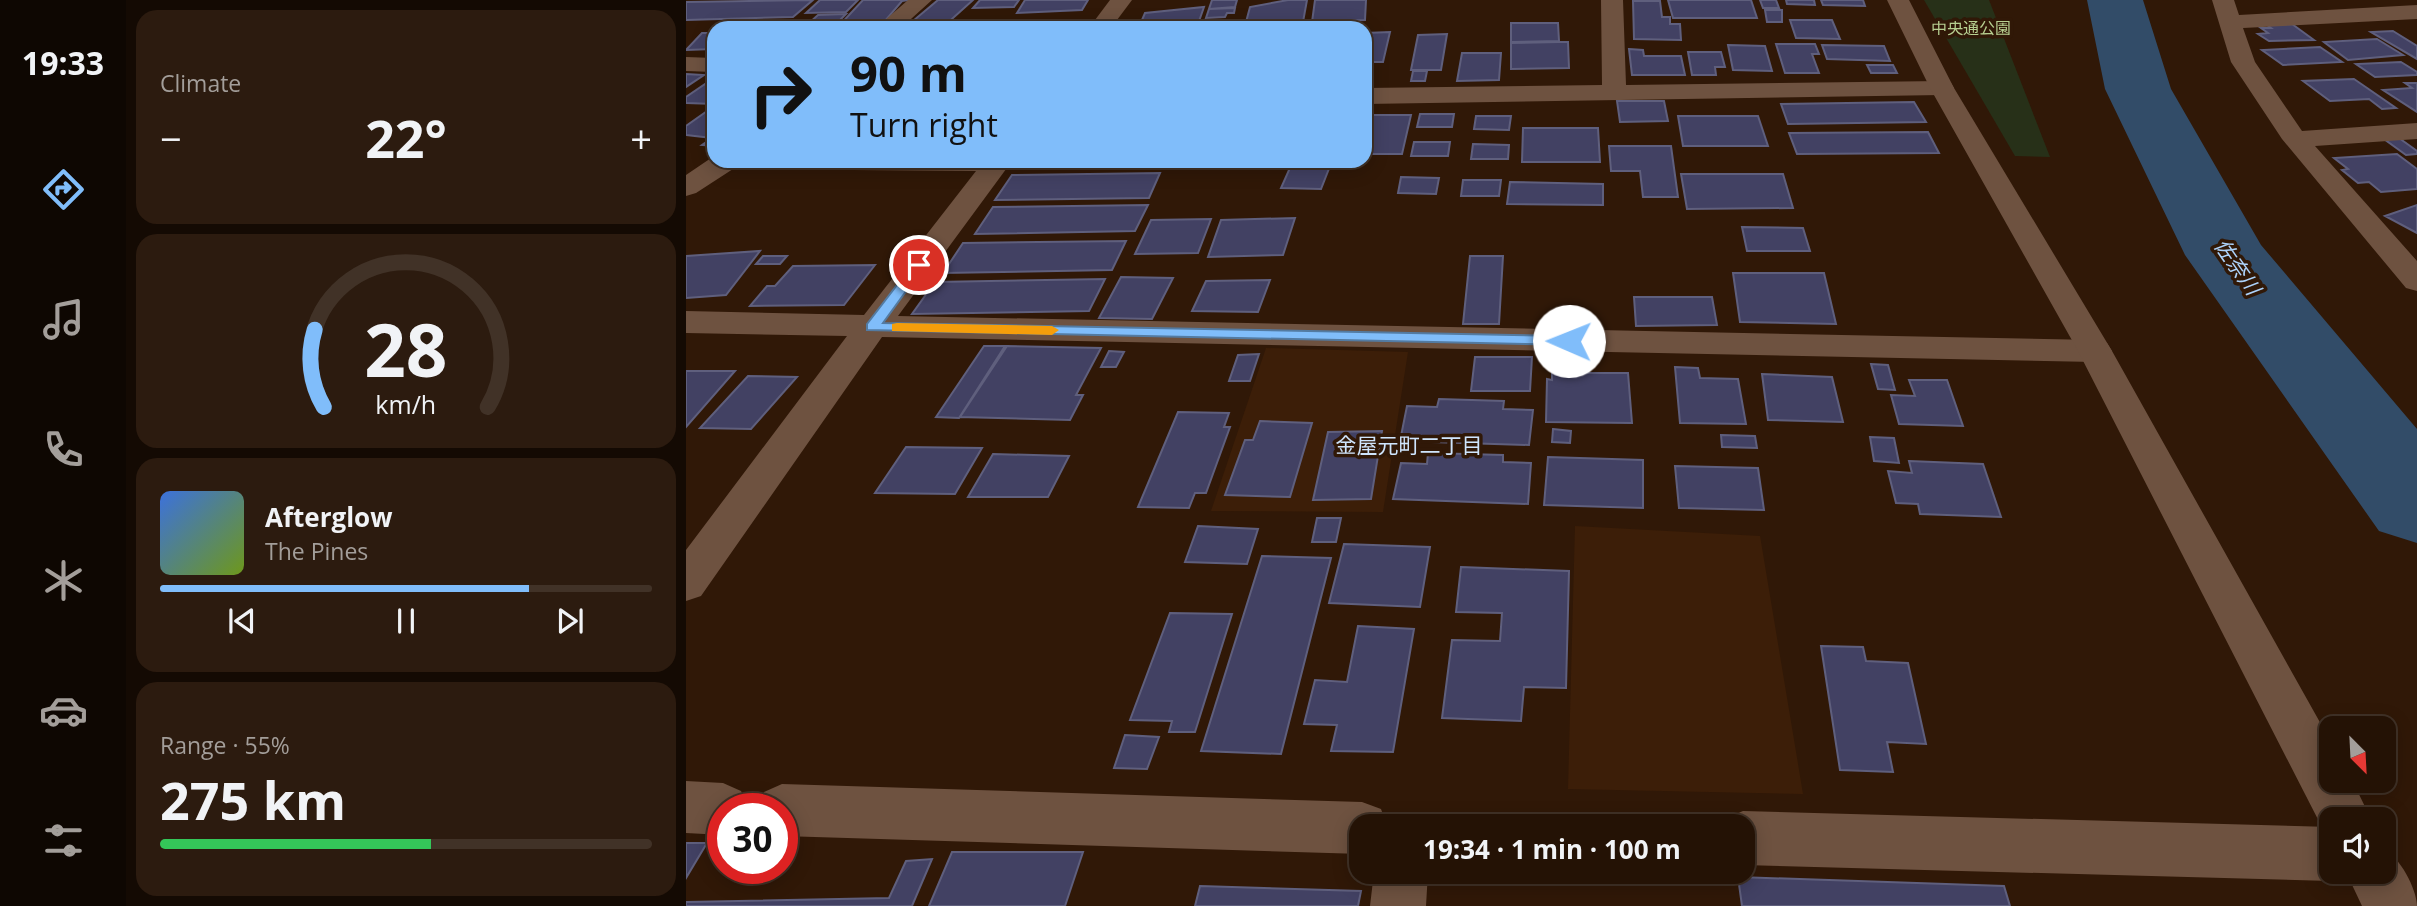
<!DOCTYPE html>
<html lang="en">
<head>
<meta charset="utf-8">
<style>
  :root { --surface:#241205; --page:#2c1b0f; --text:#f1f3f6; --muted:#a39e9a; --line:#413227; --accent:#80bdfa }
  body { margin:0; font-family:"Open Sans","Noto Sans JP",sans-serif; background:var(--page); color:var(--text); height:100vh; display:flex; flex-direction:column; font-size:26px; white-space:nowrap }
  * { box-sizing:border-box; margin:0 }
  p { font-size:23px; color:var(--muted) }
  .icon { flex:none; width:38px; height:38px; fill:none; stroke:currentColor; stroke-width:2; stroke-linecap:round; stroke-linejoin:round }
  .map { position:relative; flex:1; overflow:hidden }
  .side { display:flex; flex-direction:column; gap:10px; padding:10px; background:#140a03; width:560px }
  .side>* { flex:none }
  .top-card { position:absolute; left:21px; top:21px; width:665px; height:147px; border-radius:21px; box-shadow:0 4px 18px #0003,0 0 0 2px var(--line); background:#80bdfa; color:#111; overflow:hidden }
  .needle { width:46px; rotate:156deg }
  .controls { position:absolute; left:1633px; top:716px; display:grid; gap:14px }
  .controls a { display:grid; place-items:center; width:77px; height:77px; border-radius:14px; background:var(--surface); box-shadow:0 4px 18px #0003,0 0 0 2px var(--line); font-size:35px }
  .speed { position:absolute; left:21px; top:793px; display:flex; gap:14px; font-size:35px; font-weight:700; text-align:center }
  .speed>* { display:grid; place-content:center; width:91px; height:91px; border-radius:50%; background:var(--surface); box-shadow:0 4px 18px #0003,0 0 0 2px var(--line); line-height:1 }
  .speed .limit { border:10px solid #d22; background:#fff; color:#111 }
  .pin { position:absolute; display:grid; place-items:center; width:60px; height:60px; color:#fff; margin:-30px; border:4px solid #fff; border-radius:50%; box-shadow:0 2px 7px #0007 }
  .me { position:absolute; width:77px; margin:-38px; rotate:271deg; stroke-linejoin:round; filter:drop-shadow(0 0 5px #0008) }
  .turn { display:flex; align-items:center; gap:24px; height:147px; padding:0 28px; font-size:32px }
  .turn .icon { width:91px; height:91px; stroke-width:2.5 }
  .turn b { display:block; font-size:49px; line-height:60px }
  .big { font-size:52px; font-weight:700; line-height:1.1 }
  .side .tile { flex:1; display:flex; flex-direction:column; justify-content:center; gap:10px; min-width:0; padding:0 24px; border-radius:21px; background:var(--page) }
  .side .dial { align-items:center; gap:0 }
  .dial svg { height:182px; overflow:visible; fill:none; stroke:var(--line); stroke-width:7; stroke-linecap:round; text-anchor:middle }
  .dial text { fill:var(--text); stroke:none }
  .song { display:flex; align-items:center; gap:21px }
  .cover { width:84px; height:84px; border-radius:10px; background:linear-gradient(135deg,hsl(220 70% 55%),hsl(80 70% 35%)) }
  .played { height:7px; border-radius:4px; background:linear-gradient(90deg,var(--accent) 75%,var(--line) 75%) }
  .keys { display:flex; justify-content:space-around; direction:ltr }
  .heat { display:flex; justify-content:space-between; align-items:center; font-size:38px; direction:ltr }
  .charge { height:10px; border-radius:5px; background:linear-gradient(90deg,#34c759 55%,var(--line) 0) }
  .trip { position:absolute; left:663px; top:814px; width:406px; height:70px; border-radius:21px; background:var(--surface); box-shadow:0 4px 18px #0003,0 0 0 2px var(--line); font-weight:700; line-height:70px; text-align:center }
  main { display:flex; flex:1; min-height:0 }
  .dock { display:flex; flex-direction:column; width:126px; justify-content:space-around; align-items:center; background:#0e0702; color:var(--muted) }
  .dock .icon { width:49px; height:49px }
  .dock .active { color:var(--accent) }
  .dock b { font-size:32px; color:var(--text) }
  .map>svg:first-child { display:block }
  .built { fill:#3c1e08 }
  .green { fill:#273018 }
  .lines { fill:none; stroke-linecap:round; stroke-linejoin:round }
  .river { fill:#324c68; fill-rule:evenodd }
  .building { fill:#424163; stroke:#5f5f7d; stroke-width:2 }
  .minor { fill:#6e5240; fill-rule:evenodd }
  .tertiary { fill:#6e5240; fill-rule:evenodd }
  .route { fill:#80bdfa; stroke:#537ba2; stroke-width:2 }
  .slow { fill:#f59e0b }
  .labels { text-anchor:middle; stroke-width:7; stroke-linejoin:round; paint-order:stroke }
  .far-park-label { font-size:16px; fill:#b6ce90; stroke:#301807 }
  .water-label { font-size:21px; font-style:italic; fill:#add3fb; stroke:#301807 }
  .neighbourhood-label { font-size:21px; fill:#cfe5fd; stroke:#301807 }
</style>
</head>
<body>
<main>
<nav class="dock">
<b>19:33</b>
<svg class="icon active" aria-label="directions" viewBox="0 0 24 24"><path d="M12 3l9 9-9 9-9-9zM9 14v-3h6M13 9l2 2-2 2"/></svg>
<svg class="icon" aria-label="music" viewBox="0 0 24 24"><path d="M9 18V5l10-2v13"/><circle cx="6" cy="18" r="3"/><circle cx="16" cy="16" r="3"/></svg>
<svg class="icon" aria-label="phone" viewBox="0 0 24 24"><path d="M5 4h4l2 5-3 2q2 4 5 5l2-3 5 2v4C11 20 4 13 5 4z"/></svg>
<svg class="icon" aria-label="climate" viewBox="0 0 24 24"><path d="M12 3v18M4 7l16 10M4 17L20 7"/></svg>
<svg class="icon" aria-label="car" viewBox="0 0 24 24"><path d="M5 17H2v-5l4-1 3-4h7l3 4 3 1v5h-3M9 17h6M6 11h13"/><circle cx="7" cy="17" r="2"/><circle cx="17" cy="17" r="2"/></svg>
<svg class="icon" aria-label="filters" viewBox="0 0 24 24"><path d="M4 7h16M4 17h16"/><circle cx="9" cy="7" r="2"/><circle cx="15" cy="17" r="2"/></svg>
</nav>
<section class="side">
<div class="tile"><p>Climate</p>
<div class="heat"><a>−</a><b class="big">22°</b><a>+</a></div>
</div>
<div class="tile dial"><svg viewBox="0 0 100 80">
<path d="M14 69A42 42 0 1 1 86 69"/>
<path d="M14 69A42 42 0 0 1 10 35" stroke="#80bdfa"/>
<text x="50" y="56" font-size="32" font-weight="700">28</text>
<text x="50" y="72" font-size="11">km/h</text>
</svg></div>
<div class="tile">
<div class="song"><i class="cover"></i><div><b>Afterglow</b><p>The Pines</p></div></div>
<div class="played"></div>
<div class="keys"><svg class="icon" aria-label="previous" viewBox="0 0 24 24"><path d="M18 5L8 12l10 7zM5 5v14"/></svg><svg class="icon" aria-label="pause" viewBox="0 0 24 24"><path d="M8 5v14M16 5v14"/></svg><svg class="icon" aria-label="next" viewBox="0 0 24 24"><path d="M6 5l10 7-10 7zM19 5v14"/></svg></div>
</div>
<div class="tile"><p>Range · 55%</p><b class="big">275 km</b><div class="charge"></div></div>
</section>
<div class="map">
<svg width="1731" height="906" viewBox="0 0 1731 906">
  <rect width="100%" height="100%" fill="#301807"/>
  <path class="built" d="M580,348L722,352L697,512L525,511Z
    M889,526L1074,536L1117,794L882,789Z"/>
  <path class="green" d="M1238,0H1303L1364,157L1329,156Z"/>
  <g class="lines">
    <path class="river" d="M1401,0H1457L1485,89L1575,245L1731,429V543L1693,531L1499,255L1419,89Z"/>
  </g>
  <path class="building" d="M127,0L107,17L0,20V2Z
    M134,0H172L160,12L120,13Z
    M177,0H222L216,1L199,21H187L182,28H151Z
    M252,0H287L257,27L221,26Z
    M294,0H333L328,7L287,8Z
    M339,0H402L396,10L331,13Z
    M526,0H551L549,7L523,9Z
    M602,0H621L617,22H560L564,7Z
    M629,0H680L679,20L626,22Z
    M982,0H1065L1071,18H987Z
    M1074,0H1090L1093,8H1077Z
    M1100,0H1128L1129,5L1101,4Z
    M1135,0H1177L1179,6L1137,5Z
    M947,1H974L976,17H984V24H994L995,40L948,39Z
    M518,7L512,24L453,27L459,13Z
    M549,8L548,13H541L539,17L520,18L523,9Z
    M1079,10H1096V22H1081Z
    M160,14L150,24H122L132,15Z
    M1104,20H1146L1154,39L1110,38Z
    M337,23H369L365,28H332Z
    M825,23H872L873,41L825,42Z
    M1606,24L1628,40L1583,41L1572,34L1582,33L1575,28H1585L1581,25Z
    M1707,31L1731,46V59L1685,32Z
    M704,32L697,62H679V33Z
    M16,33H28V52H24L27,49L0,50Z
    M761,34L755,70H725L732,35Z
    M1691,39L1717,55L1662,60L1638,42Z
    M873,42H882L883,68L825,69V43Z
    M1090,44H1129L1133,54H1126L1133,73H1099Z
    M1042,45L1079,46L1086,71L1047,70Z
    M1136,45L1198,46L1204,61L1141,59Z
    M1634,47L1656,62L1597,65L1576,50Z
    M943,49L957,50L958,56H995L999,75H946Z
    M1002,52H1035L1039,67H1029L1030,75H1006Z
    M776,53H815L813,80L771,81Z
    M1715,62L1731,72V75L1689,77L1670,64Z
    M1181,65H1207L1211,73H1185Z
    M727,71H741L739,81H725Z
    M0,74L18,75L0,87Z
    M28,78V104L0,103V97Z
    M1668,79L1710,108L1696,109L1683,99L1644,101L1617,81Z
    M1719,83H1731V112L1697,90L1726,88Z
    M931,101H978L982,121L934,122Z
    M1228,102L1240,122L1102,124L1095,104Z
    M24,109H28V146L16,145L26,138L0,135V126Z
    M734,114H768L766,127H731Z
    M686,115H725L716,154H679V140Z
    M790,116H825L823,130L788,129Z
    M992,116H1072L1082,146H997Z
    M837,128H912L914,162H836Z
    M1242,132L1253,153L1111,154L1103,133Z
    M1713,138L1731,151V154L1720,155L1698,139Z
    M728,142H764L762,156H725Z
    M787,144L823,145L822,159H785Z
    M923,146H985L992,197H957L954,171H925Z
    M1711,154L1731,169V189L1695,192L1683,182L1672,183L1656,170L1662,169L1648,158Z
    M607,161H646L635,189L595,188Z
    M474,173L463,198L309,200L326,175Z
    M995,174H1097L1107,208L1001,209Z
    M715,177L753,178L750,194L712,193Z
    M777,180H815L813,196H775Z
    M824,182L917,184V205L821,204Z
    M462,205L449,231L289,234L307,207Z
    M1731,205V233L1699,216Z
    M609,218L597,255L522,257L535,220Z
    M525,219L512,253L449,254L465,220Z
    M1056,227L1117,228L1124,251H1061Z
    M440,241L426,270L257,273L277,243Z
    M74,251L40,295L0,298V256Z
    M77,256H101L94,264H70Z
    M784,256H817L813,324H777Z
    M189,265L158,305L64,306L81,286H89L107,266Z
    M1047,273H1138L1150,324L1054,322Z
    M435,277L487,278L466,319L413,318Z
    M419,279L403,311L226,314L249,282Z
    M584,280L572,312L506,311L520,281Z
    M948,297H1026L1031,325L950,326Z
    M298,346H319L273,418L250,417Z
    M321,346L415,348L390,395H397L384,420L274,417Z
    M423,351L438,352L430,367H415Z
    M573,354L564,381H543L552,355Z
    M789,357H846L844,391H785Z
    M1185,364L1202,365L1209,390L1192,389Z
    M989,367L1012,368L1014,378L1052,379L1060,424L994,423Z
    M0,371H49L0,427Z
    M866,373H942L946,423L860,422L861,379L866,380Z
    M1076,374L1146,377L1157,422L1082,420Z
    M62,376L111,377L65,429L14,428Z
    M1223,380H1261L1277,426L1213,424L1205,395L1229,396Z
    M753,399L818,401L817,409L847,410L843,445L714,441L721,406L751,407Z
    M492,412L543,413L538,427H544L520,493H509L503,508L452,507Z
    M574,421L626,423L604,497L539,495L559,440H567Z
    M867,429L885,431L884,443L866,442Z
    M696,431L685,499L627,500L642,432Z
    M1035,435L1069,436L1071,448L1036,447Z
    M1184,437L1208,438L1213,463L1188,461Z
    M220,447L296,448L269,494L189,493Z
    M742,453L817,455V462L845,463L842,504L707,499L715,463L741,464Z
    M307,454L383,456L362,497H282Z
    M862,457L957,460V508L858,505Z
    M1223,461L1297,464L1315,517L1234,514L1232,504L1210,503L1202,471L1226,473Z
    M989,466L1072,468L1078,510L993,508Z
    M631,518H655L650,542H626Z
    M512,526L572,529L561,564L499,562Z
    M658,544L744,547L734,607L643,603Z
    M576,556L645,558L595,754L515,751Z
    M775,567L883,571L880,688L838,687L835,721L756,718L766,640L814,641L816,613L770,612Z
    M484,613L546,614L509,732H483L486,721L444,720Z
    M672,626L728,629L707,752L645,751L651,725L618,724L629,680L661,682Z
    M1135,646L1177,647L1180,661L1222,663L1240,744L1201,742L1207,772L1154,770Z
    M439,735L473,737L461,769L428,768Z
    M0,843H21L0,878Z
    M266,852H397L379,906H243Z
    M246,859L226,906H0V902L203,898L220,861Z
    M1052,877L1318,886L1324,906H1056Z
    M514,886L675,891L672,906H509Z"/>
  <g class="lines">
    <path class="minor" d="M222,0H246L215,28H190Z
      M424,0H446L425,28H403Z
      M915,0H937L940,85L1256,81L1265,83L1268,88L1265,93L1256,95L679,104V88L916,85Z
      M1526,0H1548L1553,15L1731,5V19L1557,28L1569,62L1616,131L1731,123V139L1629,146L1731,261V291L1720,288L1596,139L1545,62Z
      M0,57L28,58V72L0,71Z
      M28,156V161H326L212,316L1409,340L1421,343L1426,351L1421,359L1409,362L196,337L15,596L0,601V550L161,336L0,333V311L178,315L290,171L47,169L10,193L0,196V175Z
      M0,781L37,783L55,791L63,808H37V835L0,833Z
      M96,784L676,802L695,809L701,826H676V854L96,836V808H71L78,792Z
      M1057,811L1645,827V872H1665L1645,881L1057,865V826H1035L1038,819Z
      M688,872H742L740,906H684Z"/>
    <path class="tertiary" d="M1201,0H1223L1268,88L1426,351L1645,742V780H1666L1685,819H1645V839L1641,837L1392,351L1244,88Z
      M1698,849C1713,856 1731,889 1731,906H1676L1660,872H1698Z"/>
  </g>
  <path class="route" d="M233,262L239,265L197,323L883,336L890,341L883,345L181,330V324L228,263Z"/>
  <path class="slow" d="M211,323L366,326L373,330L366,335L206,331V324Z"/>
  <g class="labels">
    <g class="far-park-label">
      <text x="1285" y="34">中央通公園</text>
    </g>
    <g class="water-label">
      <text transform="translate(1551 267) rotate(55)" y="7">佐奈川</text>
    </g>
    <g class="neighbourhood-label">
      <text x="723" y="453">金屋元町二丁目</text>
    </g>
  </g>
</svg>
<div class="controls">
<a><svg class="needle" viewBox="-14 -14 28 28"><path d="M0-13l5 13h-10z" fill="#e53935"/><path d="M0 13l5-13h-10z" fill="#a39e9a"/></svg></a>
<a><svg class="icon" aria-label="sound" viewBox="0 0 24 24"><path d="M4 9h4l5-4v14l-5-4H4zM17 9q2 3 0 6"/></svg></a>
</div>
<div class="speed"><div class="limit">30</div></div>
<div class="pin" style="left:233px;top:265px;background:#d93025"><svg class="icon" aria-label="arrive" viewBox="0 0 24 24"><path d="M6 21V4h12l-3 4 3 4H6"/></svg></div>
<svg class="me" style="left:883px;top:341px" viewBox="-20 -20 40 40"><circle r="19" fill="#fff"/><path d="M0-13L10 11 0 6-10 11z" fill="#80bdfa"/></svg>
<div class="trip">19:34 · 1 min · 100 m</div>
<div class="top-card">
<div class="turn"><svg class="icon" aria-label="right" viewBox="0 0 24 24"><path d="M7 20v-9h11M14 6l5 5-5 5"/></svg><div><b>90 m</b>Turn right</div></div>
</div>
</div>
</main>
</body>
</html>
